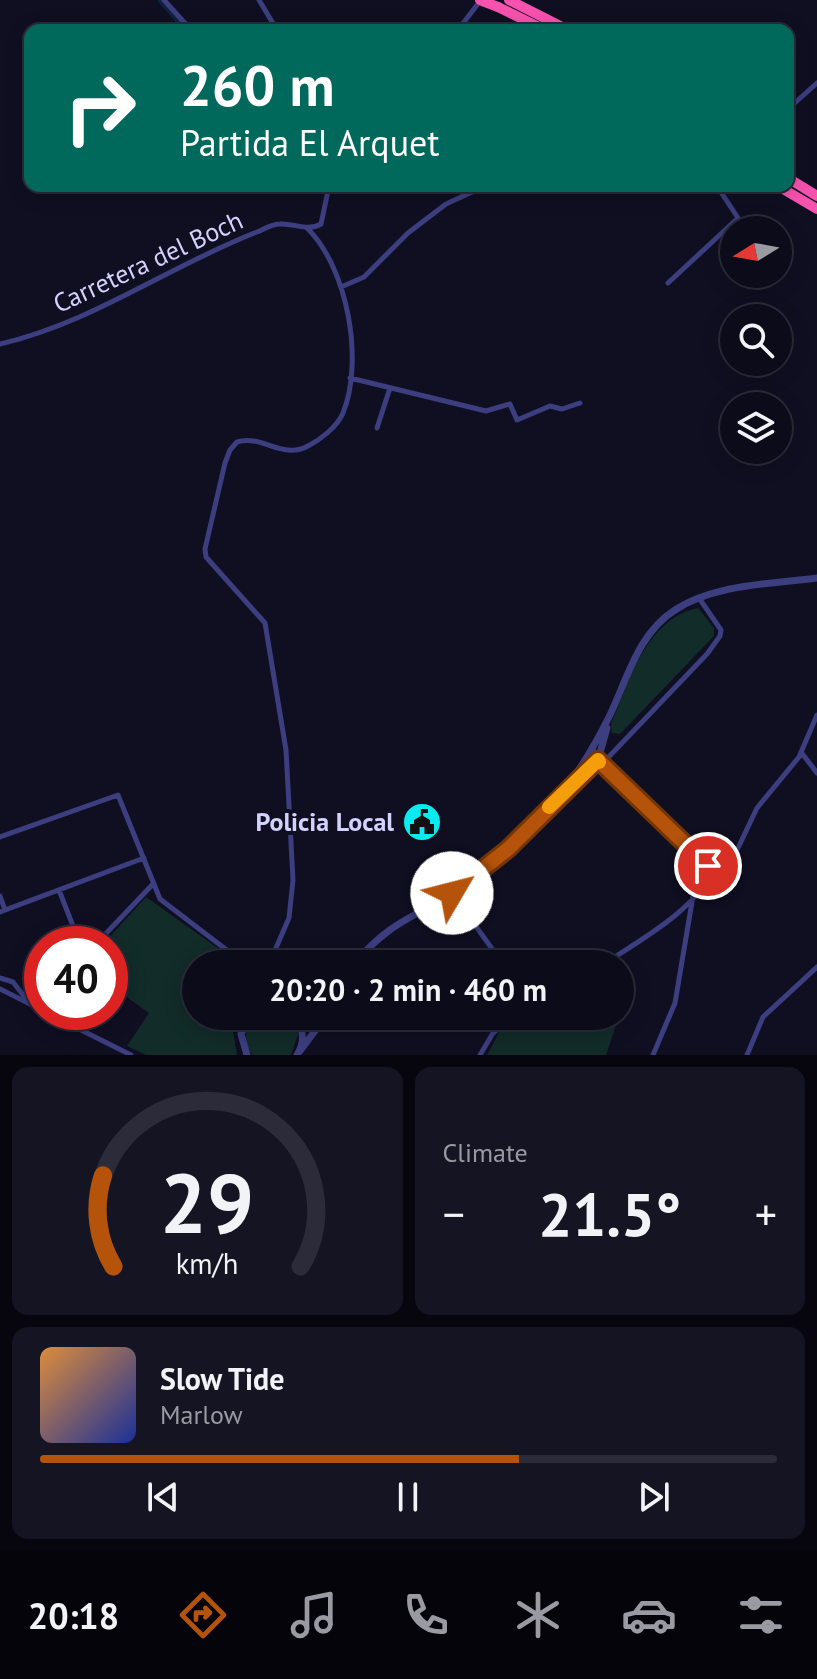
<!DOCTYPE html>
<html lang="en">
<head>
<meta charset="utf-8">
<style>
  :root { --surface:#0c0b1a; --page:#151423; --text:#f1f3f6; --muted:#9a9ba2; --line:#2c2b39; --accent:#b45309 }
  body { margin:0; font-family:"PT Sans",sans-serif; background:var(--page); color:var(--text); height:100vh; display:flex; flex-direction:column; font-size:30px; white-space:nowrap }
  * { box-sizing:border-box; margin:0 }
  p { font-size:26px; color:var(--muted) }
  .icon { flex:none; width:44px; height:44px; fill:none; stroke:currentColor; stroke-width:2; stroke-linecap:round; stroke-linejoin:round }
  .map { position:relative; height:1055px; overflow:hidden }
  .side { display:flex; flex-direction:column; gap:12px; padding:12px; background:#07060e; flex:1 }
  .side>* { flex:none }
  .hud { position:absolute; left:24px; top:24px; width:770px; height:168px; border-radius:16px; box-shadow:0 4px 20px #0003,0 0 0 2px var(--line); background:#00695c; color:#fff; overflow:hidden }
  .needle { width:52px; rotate:259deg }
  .buttons { position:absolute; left:720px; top:216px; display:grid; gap:16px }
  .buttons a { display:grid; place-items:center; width:72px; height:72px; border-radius:50%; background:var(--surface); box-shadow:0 4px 20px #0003,0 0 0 2px var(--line); font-size:40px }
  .speed { position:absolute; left:24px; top:926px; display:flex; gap:16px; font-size:40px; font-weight:700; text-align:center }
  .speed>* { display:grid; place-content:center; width:104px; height:104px; border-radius:50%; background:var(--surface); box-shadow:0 4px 20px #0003,0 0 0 2px var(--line); line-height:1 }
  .speed .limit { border:12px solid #d22; background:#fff; color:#111 }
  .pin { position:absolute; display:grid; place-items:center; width:68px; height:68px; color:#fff; margin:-34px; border:4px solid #fff; border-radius:50%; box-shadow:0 2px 8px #0007 }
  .me { position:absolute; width:88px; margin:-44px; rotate:53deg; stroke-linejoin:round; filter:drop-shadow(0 0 6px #0008) }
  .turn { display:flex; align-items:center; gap:28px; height:168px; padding:0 24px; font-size:36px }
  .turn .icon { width:104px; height:104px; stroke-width:2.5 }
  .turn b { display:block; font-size:56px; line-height:68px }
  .big { font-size:60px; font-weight:700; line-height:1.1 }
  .side .tile { flex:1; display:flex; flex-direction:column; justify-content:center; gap:12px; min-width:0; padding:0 28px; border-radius:16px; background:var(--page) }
  .side .dial { align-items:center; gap:0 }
  .dial svg { height:208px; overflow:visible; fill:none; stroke:var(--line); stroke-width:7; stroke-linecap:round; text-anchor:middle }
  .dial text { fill:var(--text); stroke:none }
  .song { display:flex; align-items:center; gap:24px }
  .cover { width:96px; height:96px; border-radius:12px; background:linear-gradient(135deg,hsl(30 70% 55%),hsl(230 70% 35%)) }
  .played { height:8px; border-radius:4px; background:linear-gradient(90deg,var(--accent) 65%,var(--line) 65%) }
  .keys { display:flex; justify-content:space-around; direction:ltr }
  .heat { display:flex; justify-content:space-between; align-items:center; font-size:44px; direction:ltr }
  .side .tiles { flex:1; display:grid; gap:12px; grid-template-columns:1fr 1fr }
  .tile:last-child { grid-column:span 2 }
  .trip { position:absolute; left:182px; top:950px; width:452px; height:80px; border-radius:40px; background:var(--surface); box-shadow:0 4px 20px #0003,0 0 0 2px var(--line); font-weight:700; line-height:80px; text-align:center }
  .menu { display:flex; height:128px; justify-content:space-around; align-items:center; background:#05040a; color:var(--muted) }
  .menu .icon { width:56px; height:56px }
  .menu .active { color:var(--accent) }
  .menu b { font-size:36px; color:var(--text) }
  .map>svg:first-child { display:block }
  .green { fill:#122c29 }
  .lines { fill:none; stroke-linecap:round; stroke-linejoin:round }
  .canal { stroke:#0c223e; stroke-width:5 }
  .minor { stroke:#3c3e7f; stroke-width:5 }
  .tertiary { stroke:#3c3e7f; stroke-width:7 }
  .motorway { stroke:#f752ae; stroke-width:10 }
  .motorway-bridge { stroke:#f752ae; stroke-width:10 }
  .route-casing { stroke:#753606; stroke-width:20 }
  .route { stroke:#b45309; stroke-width:14 }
  .slow { stroke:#f59e0b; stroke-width:14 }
  .labels { text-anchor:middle; stroke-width:8; stroke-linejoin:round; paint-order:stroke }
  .street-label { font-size:26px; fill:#d3d2fd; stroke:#100f22 }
  .poi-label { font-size:26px; font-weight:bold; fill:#d3d2fd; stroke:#100f22; text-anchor:end }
</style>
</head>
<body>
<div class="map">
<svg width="817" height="1055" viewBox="0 0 817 1055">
  <rect width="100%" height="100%" fill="#100f22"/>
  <path class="green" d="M698,608L714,628V636L620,734L612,733L611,724C630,680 646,619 698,608Z
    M146,897L240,964H196V1016H238L233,1032L237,1055H146L127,1046L149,1013L110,985V944H103Z
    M256,1016L290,1018L298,1034L291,1055H252C243,1041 244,1028 256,1016Z
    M521,1016H619L606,1055H487L499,1033Z"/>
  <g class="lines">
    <path class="canal" d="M160,0L186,30"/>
    <path class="minor" d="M164,0L191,30
      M259,0L277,30
      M458,30L477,5
      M788,109L817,83
      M668,283L738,218L717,186
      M341,287L364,277L408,233L446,204L485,186
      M0,344C92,323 169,266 257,232C264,229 272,224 280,224C294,223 308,232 321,224L329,186
      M350,378L486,411L510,404L517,420L550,406L562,409L580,403
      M377,428L390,388
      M593,749L601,765L708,866L710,872C698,909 635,943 604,964
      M801,752L817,773
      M601,765L707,654L720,636L721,630L699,598
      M0,837L118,795L160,899L245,964
      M709,869L716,867L738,848L757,808L799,757L817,715
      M59,890L80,944
      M452,893L503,964
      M0,896L5,910
      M0,912L144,858
      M96,944L153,884
      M269,964L289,918L293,880L286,750L265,623L206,557L205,549L225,463L230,450L237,442C262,434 282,460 308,446C320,440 337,427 343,413C364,361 348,268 307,228
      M0,978L13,982L30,1004
      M0,989L42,1010
      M25,994L42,1001
      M45,1012L131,1055
      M480,1055L493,1033L516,1016
      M653,1055L675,1003L693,896
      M747,1055L763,1017L817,967"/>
    <path class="tertiary" d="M568,789L598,760L607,728
      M354,964C388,924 409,919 452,894C493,870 530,831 560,795C580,771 595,745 609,717C627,680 638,633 675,610C714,584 772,584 817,578
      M294,1016C304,1028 305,1042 297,1055
      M298,1021H311L323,1016
      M300,1051L326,1016
      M247,1055L241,1034L250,1016"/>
    <path class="motorway" d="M509,0L568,30
      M498,7L545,30
      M788,178L817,196
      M778,186L817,209"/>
    <path class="motorway-bridge" d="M480,0L498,7"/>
  </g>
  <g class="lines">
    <g class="route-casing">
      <path id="route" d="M452,893L508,849L598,760L708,866"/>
    </g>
    <use href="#route" class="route"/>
    <path class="slow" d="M549,807L598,760L599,762"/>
  </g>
  <defs>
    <g id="civic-disc" transform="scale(2)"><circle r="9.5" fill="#0aebf0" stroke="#100f22"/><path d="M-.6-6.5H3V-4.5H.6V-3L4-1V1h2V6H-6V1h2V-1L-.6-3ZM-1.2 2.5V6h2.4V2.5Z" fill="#111"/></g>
  </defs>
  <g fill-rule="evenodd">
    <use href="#civic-disc" x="422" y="822"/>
  </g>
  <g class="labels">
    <g class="street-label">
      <text transform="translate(148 262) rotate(-25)" y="9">Carretera del Boch</text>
    </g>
    <g class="poi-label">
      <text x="394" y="831">Policia Local</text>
    </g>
  </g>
</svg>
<div class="buttons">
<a><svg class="needle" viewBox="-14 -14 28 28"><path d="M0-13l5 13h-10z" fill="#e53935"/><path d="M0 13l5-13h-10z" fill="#9a9ba2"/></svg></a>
<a><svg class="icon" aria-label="search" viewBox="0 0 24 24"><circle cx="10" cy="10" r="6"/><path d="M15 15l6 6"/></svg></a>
<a><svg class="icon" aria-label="layers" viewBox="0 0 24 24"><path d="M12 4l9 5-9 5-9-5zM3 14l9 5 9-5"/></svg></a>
</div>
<div class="speed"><div class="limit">40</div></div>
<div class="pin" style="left:708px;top:866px;background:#d93025"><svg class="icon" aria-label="arrive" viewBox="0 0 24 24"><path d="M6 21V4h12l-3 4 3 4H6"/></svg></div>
<svg class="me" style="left:452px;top:893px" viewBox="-20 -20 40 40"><circle r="19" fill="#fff"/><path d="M0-13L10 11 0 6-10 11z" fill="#b45309"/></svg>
<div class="trip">20:20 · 2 min · 460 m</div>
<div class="hud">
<div class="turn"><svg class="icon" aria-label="right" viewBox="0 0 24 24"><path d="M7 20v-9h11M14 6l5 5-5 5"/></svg><div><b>260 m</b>Partida El Arquet</div></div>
</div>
</div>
<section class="side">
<div class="tiles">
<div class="tile dial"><svg viewBox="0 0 100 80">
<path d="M14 69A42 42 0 1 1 86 69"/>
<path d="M14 69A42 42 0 0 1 10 34" stroke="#b45309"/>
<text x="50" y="56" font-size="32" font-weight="700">29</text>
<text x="50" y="72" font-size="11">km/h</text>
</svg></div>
<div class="tile"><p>Climate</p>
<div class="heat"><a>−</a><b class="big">21.5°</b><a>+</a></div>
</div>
<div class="tile">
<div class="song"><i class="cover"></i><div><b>Slow Tide</b><p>Marlow</p></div></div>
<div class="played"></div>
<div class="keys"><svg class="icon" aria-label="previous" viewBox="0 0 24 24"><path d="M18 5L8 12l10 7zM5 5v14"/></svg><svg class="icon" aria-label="pause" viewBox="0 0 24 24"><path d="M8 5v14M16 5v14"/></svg><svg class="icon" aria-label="next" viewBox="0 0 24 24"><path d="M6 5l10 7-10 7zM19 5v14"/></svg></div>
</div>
</div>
</section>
<nav class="menu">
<b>20:18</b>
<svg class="icon active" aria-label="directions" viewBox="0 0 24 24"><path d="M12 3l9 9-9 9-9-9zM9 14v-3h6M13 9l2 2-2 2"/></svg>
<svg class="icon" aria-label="music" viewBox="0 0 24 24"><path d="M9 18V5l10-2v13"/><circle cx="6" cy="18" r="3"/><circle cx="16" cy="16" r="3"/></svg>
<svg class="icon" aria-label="phone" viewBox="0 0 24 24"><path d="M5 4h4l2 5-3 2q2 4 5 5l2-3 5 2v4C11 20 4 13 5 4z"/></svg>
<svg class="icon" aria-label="climate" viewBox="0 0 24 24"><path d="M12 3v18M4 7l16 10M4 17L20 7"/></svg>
<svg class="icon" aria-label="car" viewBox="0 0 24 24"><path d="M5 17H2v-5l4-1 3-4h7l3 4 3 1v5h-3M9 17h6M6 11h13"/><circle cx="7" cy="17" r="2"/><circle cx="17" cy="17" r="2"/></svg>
<svg class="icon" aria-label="filters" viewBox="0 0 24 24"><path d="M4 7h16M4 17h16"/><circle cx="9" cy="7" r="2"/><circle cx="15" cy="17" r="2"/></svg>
</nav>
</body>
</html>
